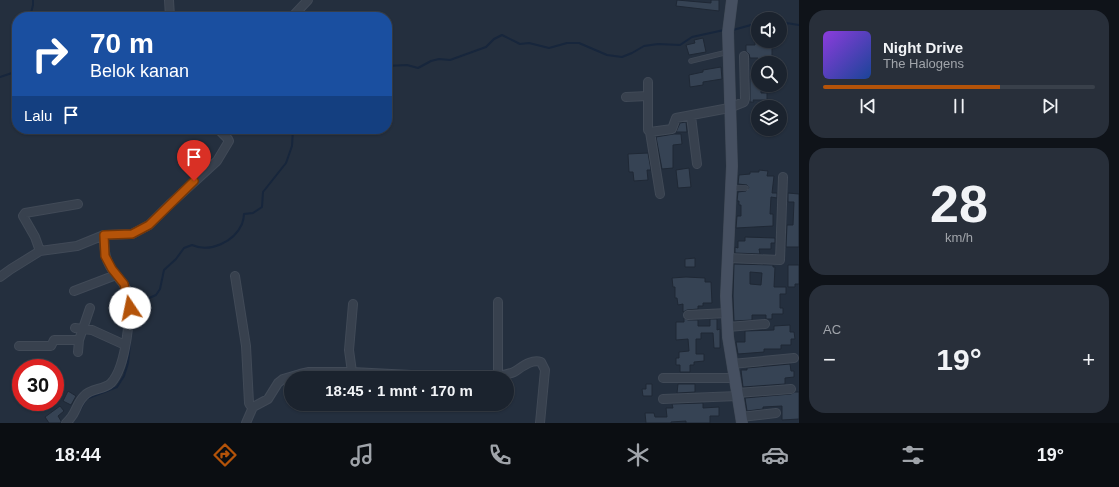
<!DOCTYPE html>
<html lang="id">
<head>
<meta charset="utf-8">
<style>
  :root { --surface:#1b232e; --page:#282f3a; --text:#f1f3f6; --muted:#a0a4aa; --line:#39404a; --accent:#b45309 }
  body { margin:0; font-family:Arial,sans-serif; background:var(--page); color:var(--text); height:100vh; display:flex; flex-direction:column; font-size:15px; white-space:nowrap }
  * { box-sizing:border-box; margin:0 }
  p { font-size:13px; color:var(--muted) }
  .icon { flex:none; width:22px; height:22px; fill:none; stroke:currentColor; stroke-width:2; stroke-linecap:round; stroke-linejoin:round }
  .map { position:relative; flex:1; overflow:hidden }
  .side { display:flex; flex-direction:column; gap:10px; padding:10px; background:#0f1319; width:320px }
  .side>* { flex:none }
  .top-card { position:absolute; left:12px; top:12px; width:380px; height:122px; border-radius:16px; box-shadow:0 1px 3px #0004,0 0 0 1px var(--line); background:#1a4fa0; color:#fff; overflow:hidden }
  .controls { position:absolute; left:751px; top:12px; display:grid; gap:8px }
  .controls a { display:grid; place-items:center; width:36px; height:36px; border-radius:50%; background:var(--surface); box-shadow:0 1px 3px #0004,0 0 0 1px var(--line); font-size:20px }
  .speed { position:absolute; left:12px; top:359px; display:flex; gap:8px; font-size:20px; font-weight:700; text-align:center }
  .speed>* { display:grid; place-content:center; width:52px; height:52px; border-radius:50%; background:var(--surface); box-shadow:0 1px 3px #0004,0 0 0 1px var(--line); line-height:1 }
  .speed .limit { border:6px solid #d22; background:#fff; color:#111 }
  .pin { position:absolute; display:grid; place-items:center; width:34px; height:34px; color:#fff; margin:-41px -17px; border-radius:50% 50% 50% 0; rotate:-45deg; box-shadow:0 0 4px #0007 }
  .pin .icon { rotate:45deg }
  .me { position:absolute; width:44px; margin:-22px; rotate:349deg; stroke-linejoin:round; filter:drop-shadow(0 0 3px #0008) }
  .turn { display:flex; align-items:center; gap:14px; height:84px; padding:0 12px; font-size:18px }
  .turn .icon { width:52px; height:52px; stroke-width:2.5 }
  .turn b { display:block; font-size:28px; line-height:34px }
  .then { display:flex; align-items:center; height:38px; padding:0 12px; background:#0003; gap:8px; font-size:15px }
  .big { font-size:30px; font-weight:600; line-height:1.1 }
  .side .tile { flex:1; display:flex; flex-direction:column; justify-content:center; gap:6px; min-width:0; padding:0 14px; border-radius:16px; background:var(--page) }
  .side .dial { align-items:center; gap:0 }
  .dial b { font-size:52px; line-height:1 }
  .song { display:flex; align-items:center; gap:12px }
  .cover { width:48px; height:48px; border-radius:6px; background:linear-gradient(135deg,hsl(270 70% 55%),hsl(220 70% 35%)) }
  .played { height:4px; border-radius:2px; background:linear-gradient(90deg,var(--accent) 65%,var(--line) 65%) }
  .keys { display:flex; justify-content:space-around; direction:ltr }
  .heat { display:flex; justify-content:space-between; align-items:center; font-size:22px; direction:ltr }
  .trip { position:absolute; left:284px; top:371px; width:230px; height:40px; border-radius:20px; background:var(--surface); box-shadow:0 1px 3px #0004,0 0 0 1px var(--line); font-weight:600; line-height:40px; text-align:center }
  .tabs { display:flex; height:64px; justify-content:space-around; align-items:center; background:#0b0e12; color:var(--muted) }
  .tabs .icon { width:28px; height:28px }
  .tabs .on { color:var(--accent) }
  .tabs b { font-size:18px; color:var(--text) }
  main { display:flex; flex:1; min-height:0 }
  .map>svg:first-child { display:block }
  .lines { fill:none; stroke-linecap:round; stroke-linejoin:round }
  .stream { stroke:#17263c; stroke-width:2 }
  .building { fill:#364354; stroke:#1f2835; fill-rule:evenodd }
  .lane-casing { stroke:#414a57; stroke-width:5.5 }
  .street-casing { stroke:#414a57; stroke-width:10 }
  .secondary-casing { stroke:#414a57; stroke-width:12 }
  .lane { stroke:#38414e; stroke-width:4 }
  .street { stroke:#38414e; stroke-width:8 }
  .secondary { stroke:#465061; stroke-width:11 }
  .route-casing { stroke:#753606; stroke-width:10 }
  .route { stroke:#b45309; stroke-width:7 }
</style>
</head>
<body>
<main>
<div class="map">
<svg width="799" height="423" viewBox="0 0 799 423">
  <rect width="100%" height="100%" fill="#242f3e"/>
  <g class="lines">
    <path class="stream" d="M30,17L33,5V0
      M780,22L799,25
      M733,30L758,23
      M387,66L407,65L418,68L431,61L439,59L450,60L486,47L494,39L502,35L520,44L529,43L549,48L567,43H579L607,55L622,57L632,53L644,46L658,44L680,45L692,37L724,30
      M0,77L12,73L17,58
      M132,324L136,307L147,299L156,295L160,289L164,270L176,259L184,248L192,245C210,253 234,242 242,224C243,221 244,217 244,214L253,213L262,207L263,192L286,163L292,146L293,129
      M79,412L86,399L117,387L124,376L128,363L130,344"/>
  </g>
  <path class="building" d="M677,0L711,3V0H719V11L676,6Z
    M703,38L706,52L689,55L686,45L695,43L694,40Z
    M755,41H772V58L770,59V63H758V58H750L749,54L746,51V45H755Z
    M721,67L722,79L703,82V85L690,87L689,75L703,72V70Z
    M750,76H758V85H761V93H767V100H753L754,102H750Z
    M686,122L687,132H676L680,123Z
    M674,134H681L682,144L673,145V168L662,169L656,137Z
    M648,153L651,170H647L648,180L634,181L633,172H629L628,154Z
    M689,168L691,187L678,188L676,170Z
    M759,170L768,171L767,176H774L772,193H777V198L771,197L770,214H773V226L736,228L737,216H741V205H739V201H737L738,192L746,191L749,188L747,185L738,184L739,175L750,174V172H759Z
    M788,193L799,194V247H786L787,225H793L794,202H788Z
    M745,237L775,238V243H771V249H759L760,254L735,253V247L738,248V241H745Z
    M695,258V267H685V259Z
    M734,264L773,265V267H775L774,287H786V294H780V308H783V314H772V319H766V315H752V320L734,321L733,296ZM750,272L762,273L761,285L750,284Z
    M788,265H799V284H795V287H788Z
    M686,277L705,278V282H711L712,303H703V306H698V309L687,310L683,312V304L678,305L677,298H675V287H673L672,278Z
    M684,318L688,320H698V326H710V319H717V330L720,329V348H714L713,333H701V339H696V354H704V361L694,362V365H690V372H680V365H676V358H679V352L689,351L688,339L676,340V322H684Z
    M790,325V332H794L795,339H791V345H781V349H764V352L738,354L736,342H745V331L774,330V326Z
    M790,364L791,371H794V377L785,378V384L743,387L741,370H747V368Z
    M646,384H652V396H643L642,389H646Z
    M678,384H695V392L677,393Z
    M68,391L76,396L71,405L63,401Z
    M795,392H799V419L782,420V406L763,407V409L747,411L745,398L791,394Z
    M703,403V408L719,407V416H710V423H686V421L671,422V423H646L645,413H654L655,417H667L666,408H673L672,404Z
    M60,406L64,411L58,416L61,421V423H49L45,417Z"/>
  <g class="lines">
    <g class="lane-casing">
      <path id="lane" d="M691,61L728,52
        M732,188H746"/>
    </g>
    <g class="street-casing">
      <path id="street" d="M169,0L170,17
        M292,17L308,0
        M648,82V130L650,132L660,194
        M626,97L648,96
        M691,116L697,164
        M650,132L672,129L676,118L729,108L744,102L745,99L744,56
        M40,251L35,237L23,216L25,213L78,204
        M728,258L780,260L783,177
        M235,276L246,346L249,403L250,405L253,407
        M0,277L11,269L40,251L77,246L104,235L132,234L149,225L169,205L217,161L229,141L228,139L218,129
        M74,291L116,275
        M688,315L727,313
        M728,327L765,324
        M75,328L92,330L125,345
        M19,346H51L54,340H79
        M78,352L79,340L90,308
        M732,364L794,358
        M352,372L349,350L353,304
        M498,376C503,375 509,374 514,372C522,367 531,359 541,362L545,370L540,423
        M485,378L498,376V302
        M663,378H735
        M737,393L791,389
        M663,399L738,396
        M741,417L776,413
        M66,423C77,414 75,405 84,396C91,388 104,390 111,383C126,367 133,310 126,289C124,283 120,280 116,275C105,262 104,251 104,235
        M246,423L253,407L268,399L278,383L283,379L300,374L309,372H352L431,376L439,378"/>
    </g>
    <g class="secondary-casing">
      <path id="secondary" d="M732,0L728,32L732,166L726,296L728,337L742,423"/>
    </g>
    <use href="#lane" class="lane"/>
    <use href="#street" class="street"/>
    <use href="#secondary" class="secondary"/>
  </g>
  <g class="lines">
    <g class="route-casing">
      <path id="route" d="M130,308L124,284L112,269L105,256L104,235L132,234L149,225L194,181"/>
    </g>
    <use href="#route" class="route"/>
  </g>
</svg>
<div class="controls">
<a><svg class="icon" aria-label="sound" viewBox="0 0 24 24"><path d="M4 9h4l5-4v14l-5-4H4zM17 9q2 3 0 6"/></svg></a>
<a><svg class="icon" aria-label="search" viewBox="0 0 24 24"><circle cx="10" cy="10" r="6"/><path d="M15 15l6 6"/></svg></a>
<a><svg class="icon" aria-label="layers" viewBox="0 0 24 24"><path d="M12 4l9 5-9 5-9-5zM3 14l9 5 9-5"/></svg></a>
</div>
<div class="speed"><div class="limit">30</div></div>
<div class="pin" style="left:194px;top:181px;background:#d93025"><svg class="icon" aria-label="arrive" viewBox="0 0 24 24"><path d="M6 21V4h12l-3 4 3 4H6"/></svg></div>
<svg class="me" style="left:130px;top:308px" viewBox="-20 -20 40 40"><circle r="19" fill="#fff"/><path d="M0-13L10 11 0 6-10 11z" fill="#b45309"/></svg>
<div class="trip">18:45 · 1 mnt · 170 m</div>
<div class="top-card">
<div class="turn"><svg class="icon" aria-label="right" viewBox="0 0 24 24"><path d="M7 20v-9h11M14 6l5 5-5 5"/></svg><div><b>70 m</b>Belok kanan</div></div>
<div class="then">Lalu<svg class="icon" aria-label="arrive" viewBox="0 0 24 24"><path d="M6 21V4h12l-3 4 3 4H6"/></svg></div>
</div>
</div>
<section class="side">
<div class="tile">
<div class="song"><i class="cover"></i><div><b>Night Drive</b><p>The Halogens</p></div></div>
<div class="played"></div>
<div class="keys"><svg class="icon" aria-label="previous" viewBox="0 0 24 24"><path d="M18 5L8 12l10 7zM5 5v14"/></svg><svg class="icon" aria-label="pause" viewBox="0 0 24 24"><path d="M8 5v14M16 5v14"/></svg><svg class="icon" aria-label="next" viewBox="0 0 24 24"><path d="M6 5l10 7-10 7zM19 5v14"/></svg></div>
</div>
<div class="tile dial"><b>28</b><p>km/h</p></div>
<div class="tile"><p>AC</p>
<div class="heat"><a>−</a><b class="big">19°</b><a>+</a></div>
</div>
</section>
</main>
<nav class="tabs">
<b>18:44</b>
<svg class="icon on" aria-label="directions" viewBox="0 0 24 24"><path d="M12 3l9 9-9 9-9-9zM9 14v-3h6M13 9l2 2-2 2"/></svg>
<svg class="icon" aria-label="music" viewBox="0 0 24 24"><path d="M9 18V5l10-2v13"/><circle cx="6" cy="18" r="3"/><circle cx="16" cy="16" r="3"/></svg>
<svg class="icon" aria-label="phone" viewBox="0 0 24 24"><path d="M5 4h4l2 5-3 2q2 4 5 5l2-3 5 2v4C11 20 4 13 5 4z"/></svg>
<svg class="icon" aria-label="climate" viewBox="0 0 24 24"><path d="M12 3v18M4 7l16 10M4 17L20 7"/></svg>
<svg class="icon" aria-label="car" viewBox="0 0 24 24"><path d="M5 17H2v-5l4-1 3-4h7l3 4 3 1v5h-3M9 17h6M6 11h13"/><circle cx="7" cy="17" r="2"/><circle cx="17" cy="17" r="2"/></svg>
<svg class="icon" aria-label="filters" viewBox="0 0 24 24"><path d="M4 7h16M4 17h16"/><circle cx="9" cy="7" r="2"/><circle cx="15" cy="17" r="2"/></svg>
<b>19°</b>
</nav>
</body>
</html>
